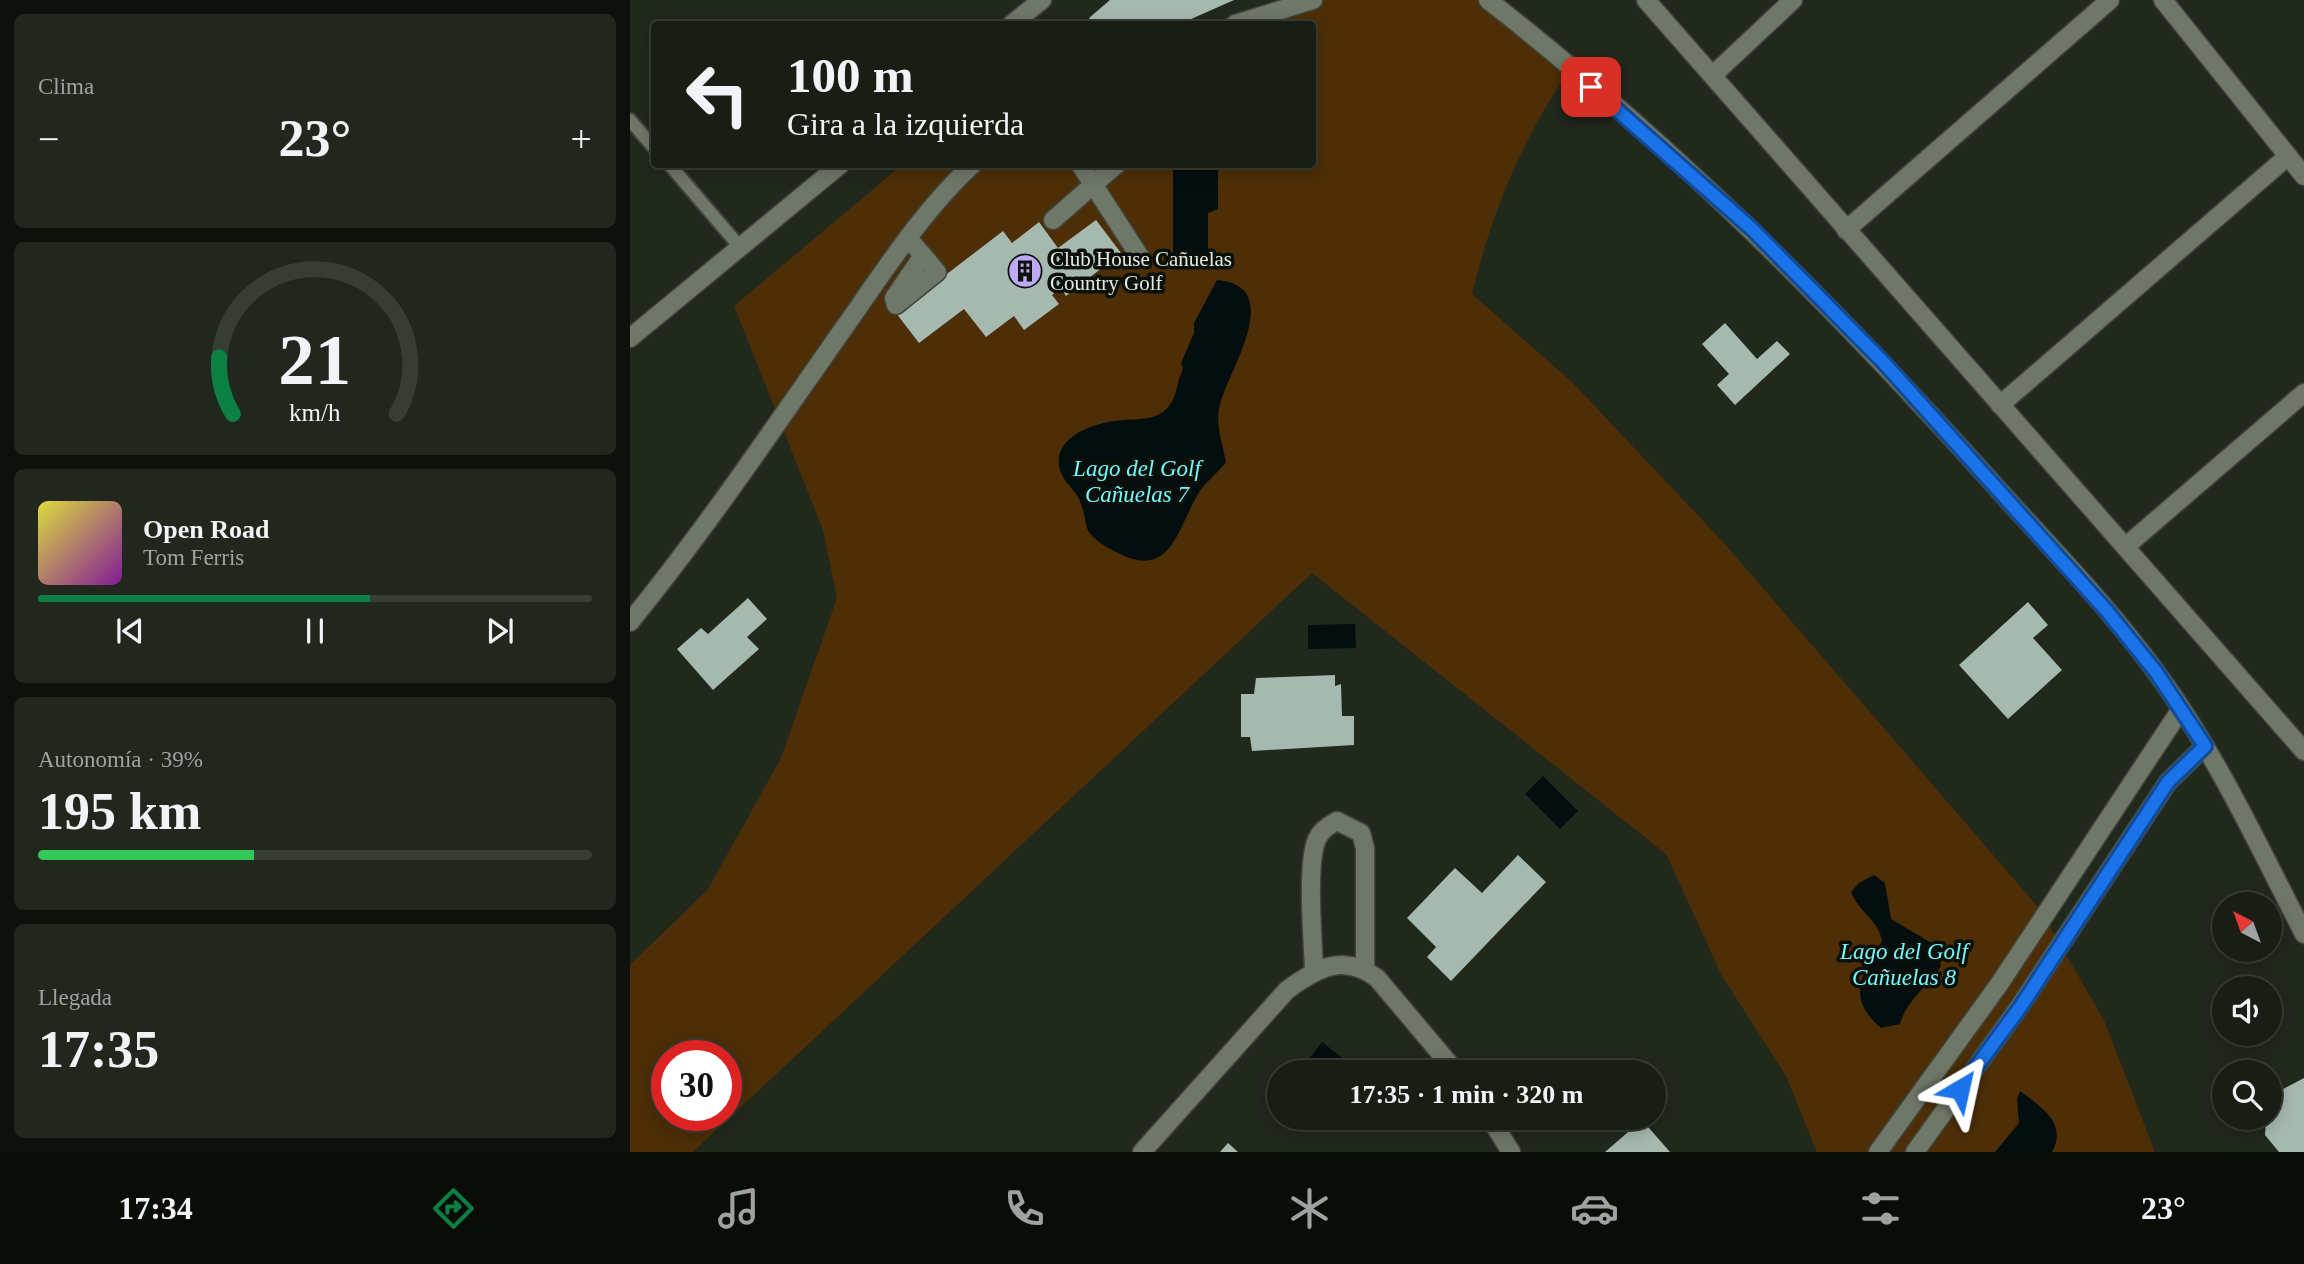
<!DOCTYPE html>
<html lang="es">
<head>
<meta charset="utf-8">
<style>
  :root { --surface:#191e15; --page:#22271e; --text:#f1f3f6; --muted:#9fa2a0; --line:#373c34; --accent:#0b8043 }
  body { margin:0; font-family:Georgia,serif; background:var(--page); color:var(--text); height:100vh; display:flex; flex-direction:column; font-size:26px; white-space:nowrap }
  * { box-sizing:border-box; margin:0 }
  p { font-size:23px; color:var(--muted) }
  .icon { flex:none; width:38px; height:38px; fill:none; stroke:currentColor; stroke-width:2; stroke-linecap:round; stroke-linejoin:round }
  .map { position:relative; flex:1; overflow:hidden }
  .sheet { display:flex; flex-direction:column; gap:14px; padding:14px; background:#0e100c; width:630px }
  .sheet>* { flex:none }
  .guide { position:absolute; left:21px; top:21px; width:665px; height:147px; border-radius:7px; box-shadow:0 4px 18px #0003,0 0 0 2px var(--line); background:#191e15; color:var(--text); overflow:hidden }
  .needle { width:46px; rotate:319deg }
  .controls { position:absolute; left:1582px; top:892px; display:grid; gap:14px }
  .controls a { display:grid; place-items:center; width:70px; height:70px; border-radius:50%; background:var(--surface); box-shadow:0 4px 18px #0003,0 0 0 2px var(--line); font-size:35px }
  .speed { position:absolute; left:21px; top:1040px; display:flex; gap:14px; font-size:35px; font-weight:700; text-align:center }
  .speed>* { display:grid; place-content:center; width:91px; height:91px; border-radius:50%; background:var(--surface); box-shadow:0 4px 18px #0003,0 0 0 2px var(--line); line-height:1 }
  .speed .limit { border:10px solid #d22; background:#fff; color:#111 }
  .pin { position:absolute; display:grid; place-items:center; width:60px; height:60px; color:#fff; margin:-30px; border-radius:14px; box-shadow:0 4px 10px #0006 }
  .me { position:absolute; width:77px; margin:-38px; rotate:36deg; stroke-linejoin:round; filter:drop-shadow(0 0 5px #0008) }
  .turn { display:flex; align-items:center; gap:24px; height:147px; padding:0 21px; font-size:32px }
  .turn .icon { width:91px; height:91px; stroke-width:2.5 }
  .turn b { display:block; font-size:49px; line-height:60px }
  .big { font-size:52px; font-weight:700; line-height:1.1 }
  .sheet .card { flex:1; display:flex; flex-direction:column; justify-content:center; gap:10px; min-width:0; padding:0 24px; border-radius:10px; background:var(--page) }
  .sheet .dial { align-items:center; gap:0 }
  .dial svg { height:182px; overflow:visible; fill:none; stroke:var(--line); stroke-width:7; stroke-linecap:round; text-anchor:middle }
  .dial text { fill:var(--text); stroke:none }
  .song { display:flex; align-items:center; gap:21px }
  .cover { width:84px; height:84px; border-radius:10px; background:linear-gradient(135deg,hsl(60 70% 55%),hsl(290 70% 35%)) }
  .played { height:7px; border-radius:4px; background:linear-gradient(90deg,var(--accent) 60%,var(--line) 60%) }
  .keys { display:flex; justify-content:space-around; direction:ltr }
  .heat { display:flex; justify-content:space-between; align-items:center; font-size:38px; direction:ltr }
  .charge { height:10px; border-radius:5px; background:linear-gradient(90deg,#34c759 39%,var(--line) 0) }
  .trip { position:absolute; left:637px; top:1060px; width:399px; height:70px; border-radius:35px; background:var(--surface); box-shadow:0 4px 18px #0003,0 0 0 2px var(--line); font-weight:700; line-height:70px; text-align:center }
  .menu { display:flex; height:112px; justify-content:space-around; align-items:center; background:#0a0c08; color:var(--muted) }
  .menu .icon { width:49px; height:49px }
  .menu .active { color:var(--accent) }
  .menu b { font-size:32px; color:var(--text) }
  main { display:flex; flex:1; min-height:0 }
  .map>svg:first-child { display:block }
  .green { fill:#4d2e07; fill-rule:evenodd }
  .water { fill:#040e0e }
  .building { fill:#a6b9b0 }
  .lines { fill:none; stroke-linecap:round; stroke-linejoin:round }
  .lane-casing { stroke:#3f453b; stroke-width:16 }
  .street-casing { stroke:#3f453b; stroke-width:21 }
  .secondary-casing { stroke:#3f453b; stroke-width:21 }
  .lane { stroke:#6e7768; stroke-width:12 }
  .street { stroke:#6e7768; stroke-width:18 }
  .secondary { stroke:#6e7768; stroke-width:18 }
  .route-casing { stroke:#114b97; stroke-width:18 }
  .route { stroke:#1a73e8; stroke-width:12 }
  .labels { text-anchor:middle; stroke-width:7; stroke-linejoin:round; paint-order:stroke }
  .poi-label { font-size:21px; fill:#e5eae2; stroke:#0c100a; text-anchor:start }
  .water-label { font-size:23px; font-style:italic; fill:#75f9fd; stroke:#0c100a }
</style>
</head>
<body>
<main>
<section class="sheet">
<div class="card"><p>Clima</p>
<div class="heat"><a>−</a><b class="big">23°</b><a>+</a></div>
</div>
<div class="card dial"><svg viewBox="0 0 100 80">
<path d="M14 69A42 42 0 1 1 86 69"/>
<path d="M14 69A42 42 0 0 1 8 44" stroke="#0b8043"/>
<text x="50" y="56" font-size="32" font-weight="700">21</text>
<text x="50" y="72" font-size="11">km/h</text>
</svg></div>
<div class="card">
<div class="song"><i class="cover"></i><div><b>Open Road</b><p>Tom Ferris</p></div></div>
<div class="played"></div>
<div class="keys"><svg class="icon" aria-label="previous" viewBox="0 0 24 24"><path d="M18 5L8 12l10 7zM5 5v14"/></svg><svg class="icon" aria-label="pause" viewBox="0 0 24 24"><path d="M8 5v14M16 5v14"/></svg><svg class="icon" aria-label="next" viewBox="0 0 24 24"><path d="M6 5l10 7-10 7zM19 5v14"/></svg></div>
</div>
<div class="card"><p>Autonomía · 39%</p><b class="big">195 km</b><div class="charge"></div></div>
<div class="card"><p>Llegada</p><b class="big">17:35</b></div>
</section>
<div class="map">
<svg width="1674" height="1152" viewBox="0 0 1674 1152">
  <rect width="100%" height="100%" fill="#21281c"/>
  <path class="green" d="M683,0H858L941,69C893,135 861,215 842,294L942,382L1094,543L1409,908L1474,1020L1525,1152H1187L1156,1076L1092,976L1036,854L682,573L63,1152H0V965L78,889L151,758L207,598L193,530L104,306L272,165L682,164V24H605ZM37,1055H96V1115H37Z"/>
  <path class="water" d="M543,166H588V209L578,213V264H543Z
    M587,280C656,286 600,368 590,404C585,425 592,441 596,462C588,473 576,481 568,494C546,531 541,581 486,552C474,546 458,537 456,524C454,514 452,502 446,494C436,481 427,474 429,457C433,434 464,424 484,421C515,417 540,425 548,383C549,375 555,371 551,363L564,333V323Z
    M725,624L726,648L678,649V625Z
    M913,776L948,811L930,829L895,794Z
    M1244,875L1255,883L1261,919L1305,945L1311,966C1297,987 1276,1001 1270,1024L1251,1028C1215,997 1232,974 1252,941C1249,921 1229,912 1221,892L1229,883Z
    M692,1042L712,1058L700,1073H668Z
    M1390,1091C1411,1107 1438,1123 1422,1152H1365L1389,1123L1387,1099Z"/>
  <path class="building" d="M480,0H604L550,24H464L459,18Z
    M466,220L491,253L436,296L431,288L422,295L429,304L394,330L384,316L356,337L334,309L289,343L266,313L373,231L382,243L409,222L428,248Z
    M1095,323L1127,359L1147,341L1160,354L1105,405L1087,385L1099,374L1072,344Z
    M118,598L137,619L117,637L129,649L83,690L47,649L71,628L78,634Z
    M1398,602L1418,625L1403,638L1432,670L1378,719L1329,665Z
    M705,675V686L711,684L712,716H724V745L622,751L620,737H611V694H624L626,678Z
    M888,855L916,882L821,981L797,957L806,947L777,918L825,868L852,893Z
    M1674,1078V1152H1649L1635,1135L1636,1121L1653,1089Z
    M1012,1120L1040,1152H975Z
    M598,1143L608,1152H590Z"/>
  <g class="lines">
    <g class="lane-casing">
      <path id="lane" d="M0,120L24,148
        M39,164L110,247"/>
    </g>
    <g class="street-casing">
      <path id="street" d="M858,0C1040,142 1203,306 1357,477C1414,541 1476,603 1526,672C1586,753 1628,845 1674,934
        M1016,0L1674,751
        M1533,0L1674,176
        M605,24L683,0
        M1083,75L1163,0
        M450,164L510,257
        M423,220L487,164
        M1216,230L1480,0
        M278,238L307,272L266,305L264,298L292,257
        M1370,405L1658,156
        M1495,547L1674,393
        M0,622C75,530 141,432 209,335C251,276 290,213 343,164
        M684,970C683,940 676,864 687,839C691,830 699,825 707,821L731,833L735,848V969
        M860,1118L881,1152
        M512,1152L657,990C687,968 713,953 747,978L827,1073
        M1248,1152L1370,983L1551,709
        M1285,1152L1390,1006L1538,782L1575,746"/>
    </g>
    <g class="secondary-casing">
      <path id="secondary" d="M382,24L412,0
        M0,338L211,164"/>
    </g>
    <use href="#lane" class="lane"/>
    <use href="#street" class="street"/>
    <use href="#secondary" class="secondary"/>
  </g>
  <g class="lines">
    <g class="route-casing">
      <path id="route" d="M961,87L1122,229L1254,363L1476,610L1526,672L1575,746L1538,782L1391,1006L1330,1089"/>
    </g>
    <use href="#route" class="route"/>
  </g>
  <defs>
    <g id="building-disc" transform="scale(1.75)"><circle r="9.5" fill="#bfa9f4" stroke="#0c100a"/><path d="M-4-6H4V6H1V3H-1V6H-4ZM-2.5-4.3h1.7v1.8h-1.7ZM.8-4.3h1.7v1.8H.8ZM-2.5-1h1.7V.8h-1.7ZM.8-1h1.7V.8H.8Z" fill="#111"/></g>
  </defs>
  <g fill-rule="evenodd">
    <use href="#building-disc" x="395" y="271"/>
  </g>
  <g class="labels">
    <g class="poi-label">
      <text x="420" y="266">Club House Cañuelas<tspan x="420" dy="24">Country Golf</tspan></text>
    </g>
    <g class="water-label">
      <text x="507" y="476">Lago del Golf<tspan x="507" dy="26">Cañuelas 7</tspan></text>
      <text x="1274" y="959">Lago del Golf<tspan x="1274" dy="26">Cañuelas 8</tspan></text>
    </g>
  </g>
</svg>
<div class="controls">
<a><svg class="needle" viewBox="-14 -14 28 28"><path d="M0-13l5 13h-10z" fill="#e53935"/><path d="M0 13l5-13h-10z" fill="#9fa2a0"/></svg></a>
<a><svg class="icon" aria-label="sound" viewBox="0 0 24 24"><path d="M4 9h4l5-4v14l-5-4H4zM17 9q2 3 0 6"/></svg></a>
<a><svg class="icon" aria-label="search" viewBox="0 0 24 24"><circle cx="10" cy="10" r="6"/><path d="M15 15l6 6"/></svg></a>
</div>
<div class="speed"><div class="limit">30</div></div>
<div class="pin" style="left:961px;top:87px;background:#d93025"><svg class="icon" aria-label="arrive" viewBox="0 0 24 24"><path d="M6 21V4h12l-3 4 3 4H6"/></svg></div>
<svg class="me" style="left:1330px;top:1089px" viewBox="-20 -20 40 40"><path d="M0-17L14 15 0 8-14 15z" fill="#1a73e8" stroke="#fff" stroke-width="4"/></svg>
<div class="trip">17:35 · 1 min · 320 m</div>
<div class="guide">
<div class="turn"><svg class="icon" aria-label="left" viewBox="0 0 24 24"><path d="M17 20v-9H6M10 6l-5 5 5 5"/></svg><div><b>100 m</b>Gira a la izquierda</div></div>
</div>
</div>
</main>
<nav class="menu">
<b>17:34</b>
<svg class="icon active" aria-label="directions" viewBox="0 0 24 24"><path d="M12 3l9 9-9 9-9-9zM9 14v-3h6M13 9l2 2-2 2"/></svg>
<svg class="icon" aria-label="music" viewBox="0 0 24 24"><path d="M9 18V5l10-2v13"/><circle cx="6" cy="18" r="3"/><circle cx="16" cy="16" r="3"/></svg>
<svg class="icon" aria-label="phone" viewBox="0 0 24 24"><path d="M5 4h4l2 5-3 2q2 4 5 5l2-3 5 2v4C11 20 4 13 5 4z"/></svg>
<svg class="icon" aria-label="climate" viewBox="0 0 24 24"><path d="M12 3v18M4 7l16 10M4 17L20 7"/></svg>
<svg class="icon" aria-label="car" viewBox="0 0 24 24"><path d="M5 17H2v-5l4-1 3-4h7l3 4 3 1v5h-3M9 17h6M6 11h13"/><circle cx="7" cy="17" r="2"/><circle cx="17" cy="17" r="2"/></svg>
<svg class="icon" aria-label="filters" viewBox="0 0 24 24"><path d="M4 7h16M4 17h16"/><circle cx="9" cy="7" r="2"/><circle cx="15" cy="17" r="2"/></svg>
<b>23°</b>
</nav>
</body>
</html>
